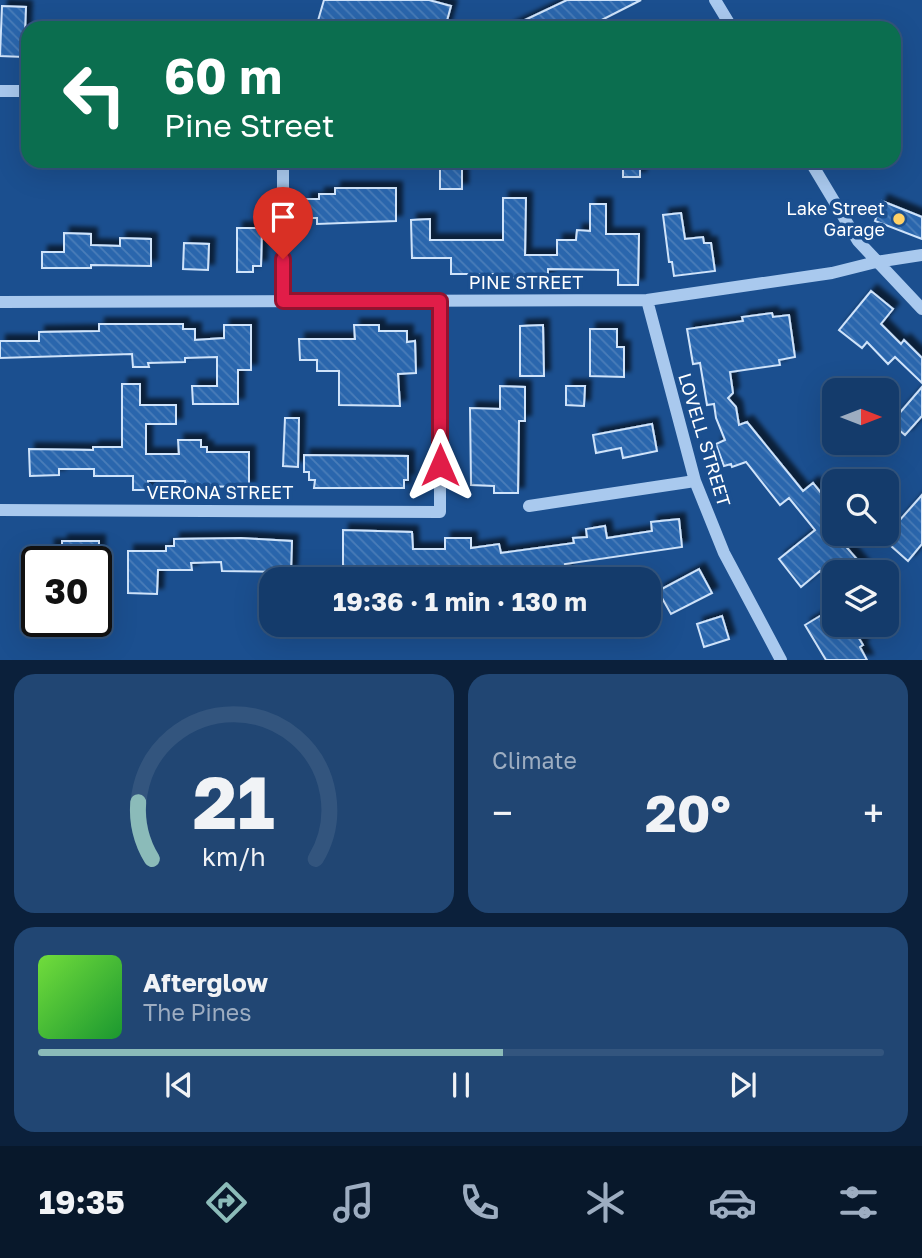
<!DOCTYPE html>
<html lang="en">
<head>
<meta charset="utf-8">
<style>
  :root { --surface:#143b6b; --page:#214673; --text:#f1f3f6; --muted:#9dadc1; --line:#33557e; --accent:#8bbbb9 }
  body { margin:0; font-family:"Golos Text",sans-serif; background:var(--page); color:var(--text); height:100vh; display:flex; flex-direction:column; font-size:26px; white-space:nowrap }
  * { box-sizing:border-box; margin:0 }
  p { font-size:23px; color:var(--muted) }
  .icon { flex:none; width:38px; height:38px; fill:none; stroke:currentColor; stroke-width:2; stroke-linecap:round; stroke-linejoin:round }
  .map { position:relative; height:660px; overflow:hidden }
  .panel { display:flex; flex-direction:column; gap:14px; padding:14px; background:#0b203b; flex:1 }
  .panel>* { flex:none }
  .top-card { position:absolute; left:21px; top:21px; width:880px; height:147px; border-radius:21px; box-shadow:0 7px 28px #0002,0 0 0 2px var(--line); background:#0b6e4f; color:#fff; overflow:hidden }
  .needle { width:46px; rotate:90deg }
  .fabs { position:absolute; left:822px; top:378px; display:grid; gap:14px }
  .fabs a { display:grid; place-items:center; width:77px; height:77px; border-radius:14px; background:var(--surface); box-shadow:0 7px 28px #0002,0 0 0 2px var(--line); font-size:35px }
  .speed { position:absolute; left:21px; top:546px; display:flex; gap:14px; font-size:35px; font-weight:700; text-align:center }
  .speed>* { display:grid; place-content:center; width:91px; height:91px; border-radius:50%; background:var(--surface); box-shadow:0 7px 28px #0002,0 0 0 2px var(--line); line-height:1 }
  .speed .limit { border:4px solid #111; border-radius:10px; background:#fff; color:#111 }
  .pin { position:absolute; display:grid; place-items:center; width:60px; height:60px; color:#fff; margin:-72px -30px; border-radius:50% 50% 50% 0; rotate:-45deg; box-shadow:0 0 7px #0007 }
  .pin .icon { rotate:45deg }
  .me { position:absolute; width:77px; margin:-38px; rotate:0deg; stroke-linejoin:round; filter:drop-shadow(0 0 5px #0008) }
  .turn { display:flex; align-items:center; gap:24px; height:147px; padding:0 28px; font-size:32px }
  .turn .icon { width:91px; height:91px; stroke-width:2.5 }
  .turn b { display:block; font-size:49px; line-height:60px }
  .big { font-size:52px; font-weight:700; line-height:1.1 }
  .panel .card { flex:1; display:flex; flex-direction:column; justify-content:center; gap:10px; min-width:0; padding:0 24px; border-radius:21px; background:var(--page) }
  .panel .dial { align-items:center; gap:0 }
  .dial svg { height:182px; overflow:visible; fill:none; stroke:var(--line); stroke-width:7; stroke-linecap:round; text-anchor:middle }
  .dial text { fill:var(--text); stroke:none }
  .song { display:flex; align-items:center; gap:21px }
  .cover { width:84px; height:84px; border-radius:10px; background:linear-gradient(135deg,hsl(100 70% 55%),hsl(130 70% 35%)) }
  .played { height:7px; border-radius:4px; background:linear-gradient(90deg,var(--accent) 55%,var(--line) 55%) }
  .keys { display:flex; justify-content:space-around; direction:ltr }
  .heat { display:flex; justify-content:space-between; align-items:center; font-size:38px; direction:ltr }
  .panel .tiles { flex:1; display:grid; gap:14px; grid-template-columns:1fr 1fr }
  .card:last-child { grid-column:span 2 }
  .trip { position:absolute; left:259px; top:567px; width:402px; height:70px; border-radius:21px; background:var(--surface); box-shadow:0 7px 28px #0002,0 0 0 2px var(--line); font-weight:700; line-height:70px; text-align:center }
  .tab-bar { display:flex; height:112px; justify-content:space-around; align-items:center; background:#08182b; color:var(--muted) }
  .tab-bar .icon { width:49px; height:49px }
  .tab-bar .selected { color:var(--accent) }
  .tab-bar b { font-size:32px; color:var(--text) }
  .map>svg:first-child { display:block }
  .building { fill:url(#building-back-hatch); stroke:#cfe3fa; stroke-width:2; filter:url(#shadow) }
  .lines { fill:none; stroke-linecap:round; stroke-linejoin:round }
  .minor { stroke:#a9c9ee; stroke-width:12 }
  .route-casing { stroke:#92132f; stroke-width:18 }
  .route { stroke:#e11d48; stroke-width:12 }
  .poi-dot { fill:#ffd166; stroke:#1b4f8f; stroke-width:2.5 }
  .labels { text-anchor:middle; stroke-width:7; stroke-linejoin:round; paint-order:stroke }
  .poi-label { font-size:18px; fill:#fff; stroke:#1b4f8f; text-anchor:end }
  .street-label { font-size:18px; fill:#fff; stroke:#1b4f8f }
</style>
</head>
<body>
<div class="map">
<svg width="922" height="660" viewBox="0 0 922 660">
  <defs>
    <pattern id="building-back-hatch" width="6" height="6" patternUnits="userSpaceOnUse" patternTransform="scale(1.75)"><rect width="6" height="6" fill="#2a66ad"/><path d="M-1 5l2 2M0 0l6 6M5-1l2 2" fill="none" stroke="#4a7db9"/></pattern>
    <filter id="shadow"><feDropShadow dx="6" dy="-6" stdDeviation="2" flood-color="#0009"/></filter>
  </defs>
  <rect width="100%" height="100%" fill="#1b4f8f"/>
  <path class="building" d="M324,0H429L451,6L445,28H403L383,22L382,28H330L317,24Z
    M567,0H641L586,28H508Z
    M2,6L26,7L24,57L0,56Z
    M440,161H462V189H440Z
    M623,161H640V177H623Z
    M335,188H396V221L317,224V218H305V199H319V194H335Z
    M503,198H526L525,255H557V240H576L577,230L590,231V204H606V234H639L638,285H618V270L548,269V278H504L503,274H451V258H412L411,220L430,219V240H503Z
    M882,201L922,217V239L875,221Z
    M681,213L685,239L703,237L704,243H711L715,271L674,276L672,262H669L663,215Z
    M237,228H262L261,266H253V272H237Z
    M64,233L91,234V245L120,246V238L151,239V266L91,265V268H42V252H64Z
    M184,243L209,244L208,270L183,269Z
    M871,291L893,309L881,324L901,344L904,340L922,358V383L895,357L888,364L867,342L862,348L839,330Z
    M772,313L773,317L789,315L795,357L779,360L780,365L730,372L733,393L728,398L736,407L739,425L747,422L803,491L813,483L835,510V534L868,572H835V589L820,571L801,587L779,559L815,530L789,498L780,505L746,462L732,467L731,464L724,466L716,444L725,440L716,418L714,404L707,405L700,363L693,364L687,329L743,321L742,317Z
    M99,324H183V329H195V340L224,338V325H251V370H238V404H193L192,386H217V357L185,358V362L148,363L149,367H133L132,354L0,358V341H39V332L99,331Z
    M354,325H379V331H407V342L415,341L416,373L398,374L400,406L339,405V371H317V360H300L299,339H355Z
    M543,325L544,376H520V326Z
    M590,329H617V347H624V377L590,376Z
    M122,384H140V405H176V424H146V454H179L178,440H201V447H207V452H249V487L186,486L185,481H148V490H133V476H94V469H59V475L30,476L29,449L93,450V447H122Z
    M500,386L525,387V421H519L518,493H494V486L471,485L470,408L500,409Z
    M566,386H585L584,406L566,405Z
    M922,387V416L905,435L891,423Z
    M285,418H299L298,467L283,466Z
    M652,424L657,451L623,458L621,448L596,453L593,435Z
    M304,455L408,456V480H404V488H314L315,480H309V472H304Z
    M922,495V544L908,561L883,539Z
    M679,519L682,547L565,564L567,579H423V571L377,572V579H353V567L343,566V530L412,532L413,549H445V538H471V548L499,544L501,553L574,543L573,538L587,537L586,529L605,526L607,538L652,531L651,522Z
    M241,538L292,541L291,572L222,571L221,562L191,563L192,570H158L157,594L128,593V551H166V546H174V539Z
    M62,541H99V562H49V545H62Z
    M699,569L712,593L671,614L658,591Z
    M835,607V625H851L863,645L860,647L867,660H826L805,625Z
    M722,616L729,639L704,647L697,624Z"/>
  <g class="lines">
    <path class="minor" d="M715,0L732,28
      M0,91H28
      M283,161V301
      M810,161L858,241L922,309
      M647,300L695,481L724,553L781,660
      M0,302L647,300L832,273L876,262L922,255
      M529,506L695,481
      M0,510L440,512V301"/>
  </g>
  <g class="lines">
    <g class="route-casing">
      <path id="route" d="M283,259V301H440V465"/>
    </g>
    <use href="#route" class="route"/>
  </g>
  <circle class="poi-dot" cx="899" cy="219" r="7"/>
  <g class="labels">
    <g class="poi-label">
      <text x="885" y="215">Lake Street<tspan x="885" dy="21">Garage</tspan></text>
    </g>
    <g class="street-label">
      <text x="526" y="289">PINE STREET</text>
      <text transform="translate(704 440) rotate(73)" y="6">LOVELL STREET</text>
      <text x="220" y="499">VERONA STREET</text>
    </g>
  </g>
</svg>
<div class="fabs">
<a><svg class="needle" viewBox="-14 -14 28 28"><path d="M0-13l5 13h-10z" fill="#e53935"/><path d="M0 13l5-13h-10z" fill="#9dadc1"/></svg></a>
<a><svg class="icon" aria-label="search" viewBox="0 0 24 24"><circle cx="10" cy="10" r="6"/><path d="M15 15l6 6"/></svg></a>
<a><svg class="icon" aria-label="layers" viewBox="0 0 24 24"><path d="M12 4l9 5-9 5-9-5zM3 14l9 5 9-5"/></svg></a>
</div>
<div class="speed"><div class="limit">30</div></div>
<div class="pin" style="left:283px;top:259px;background:#d93025"><svg class="icon" aria-label="arrive" viewBox="0 0 24 24"><path d="M6 21V4h12l-3 4 3 4H6"/></svg></div>
<svg class="me" style="left:440px;top:465px" viewBox="-20 -20 40 40"><path d="M0-17L14 15 0 8-14 15z" fill="#e11d48" stroke="#fff" stroke-width="4"/></svg>
<div class="trip">19:36 · 1 min · 130 m</div>
<div class="top-card">
<div class="turn"><svg class="icon" aria-label="left" viewBox="0 0 24 24"><path d="M17 20v-9H6M10 6l-5 5 5 5"/></svg><div><b>60 m</b>Pine Street</div></div>
</div>
</div>
<section class="panel">
<div class="tiles">
<div class="card dial"><svg viewBox="0 0 100 80">
<path d="M14 69A42 42 0 1 1 86 69"/>
<path d="M14 69A42 42 0 0 1 8 44" stroke="#8bbbb9"/>
<text x="50" y="56" font-size="32" font-weight="700">21</text>
<text x="50" y="72" font-size="11">km/h</text>
</svg></div>
<div class="card"><p>Climate</p>
<div class="heat"><a>−</a><b class="big">20°</b><a>+</a></div>
</div>
<div class="card">
<div class="song"><i class="cover"></i><div><b>Afterglow</b><p>The Pines</p></div></div>
<div class="played"></div>
<div class="keys"><svg class="icon" aria-label="previous" viewBox="0 0 24 24"><path d="M18 5L8 12l10 7zM5 5v14"/></svg><svg class="icon" aria-label="pause" viewBox="0 0 24 24"><path d="M8 5v14M16 5v14"/></svg><svg class="icon" aria-label="next" viewBox="0 0 24 24"><path d="M6 5l10 7-10 7zM19 5v14"/></svg></div>
</div>
</div>
</section>
<nav class="tab-bar">
<b>19:35</b>
<svg class="icon selected" aria-label="directions" viewBox="0 0 24 24"><path d="M12 3l9 9-9 9-9-9zM9 14v-3h6M13 9l2 2-2 2"/></svg>
<svg class="icon" aria-label="music" viewBox="0 0 24 24"><path d="M9 18V5l10-2v13"/><circle cx="6" cy="18" r="3"/><circle cx="16" cy="16" r="3"/></svg>
<svg class="icon" aria-label="phone" viewBox="0 0 24 24"><path d="M5 4h4l2 5-3 2q2 4 5 5l2-3 5 2v4C11 20 4 13 5 4z"/></svg>
<svg class="icon" aria-label="climate" viewBox="0 0 24 24"><path d="M12 3v18M4 7l16 10M4 17L20 7"/></svg>
<svg class="icon" aria-label="car" viewBox="0 0 24 24"><path d="M5 17H2v-5l4-1 3-4h7l3 4 3 1v5h-3M9 17h6M6 11h13"/><circle cx="7" cy="17" r="2"/><circle cx="17" cy="17" r="2"/></svg>
<svg class="icon" aria-label="filters" viewBox="0 0 24 24"><path d="M4 7h16M4 17h16"/><circle cx="9" cy="7" r="2"/><circle cx="15" cy="17" r="2"/></svg>
</nav>
</body>
</html>
